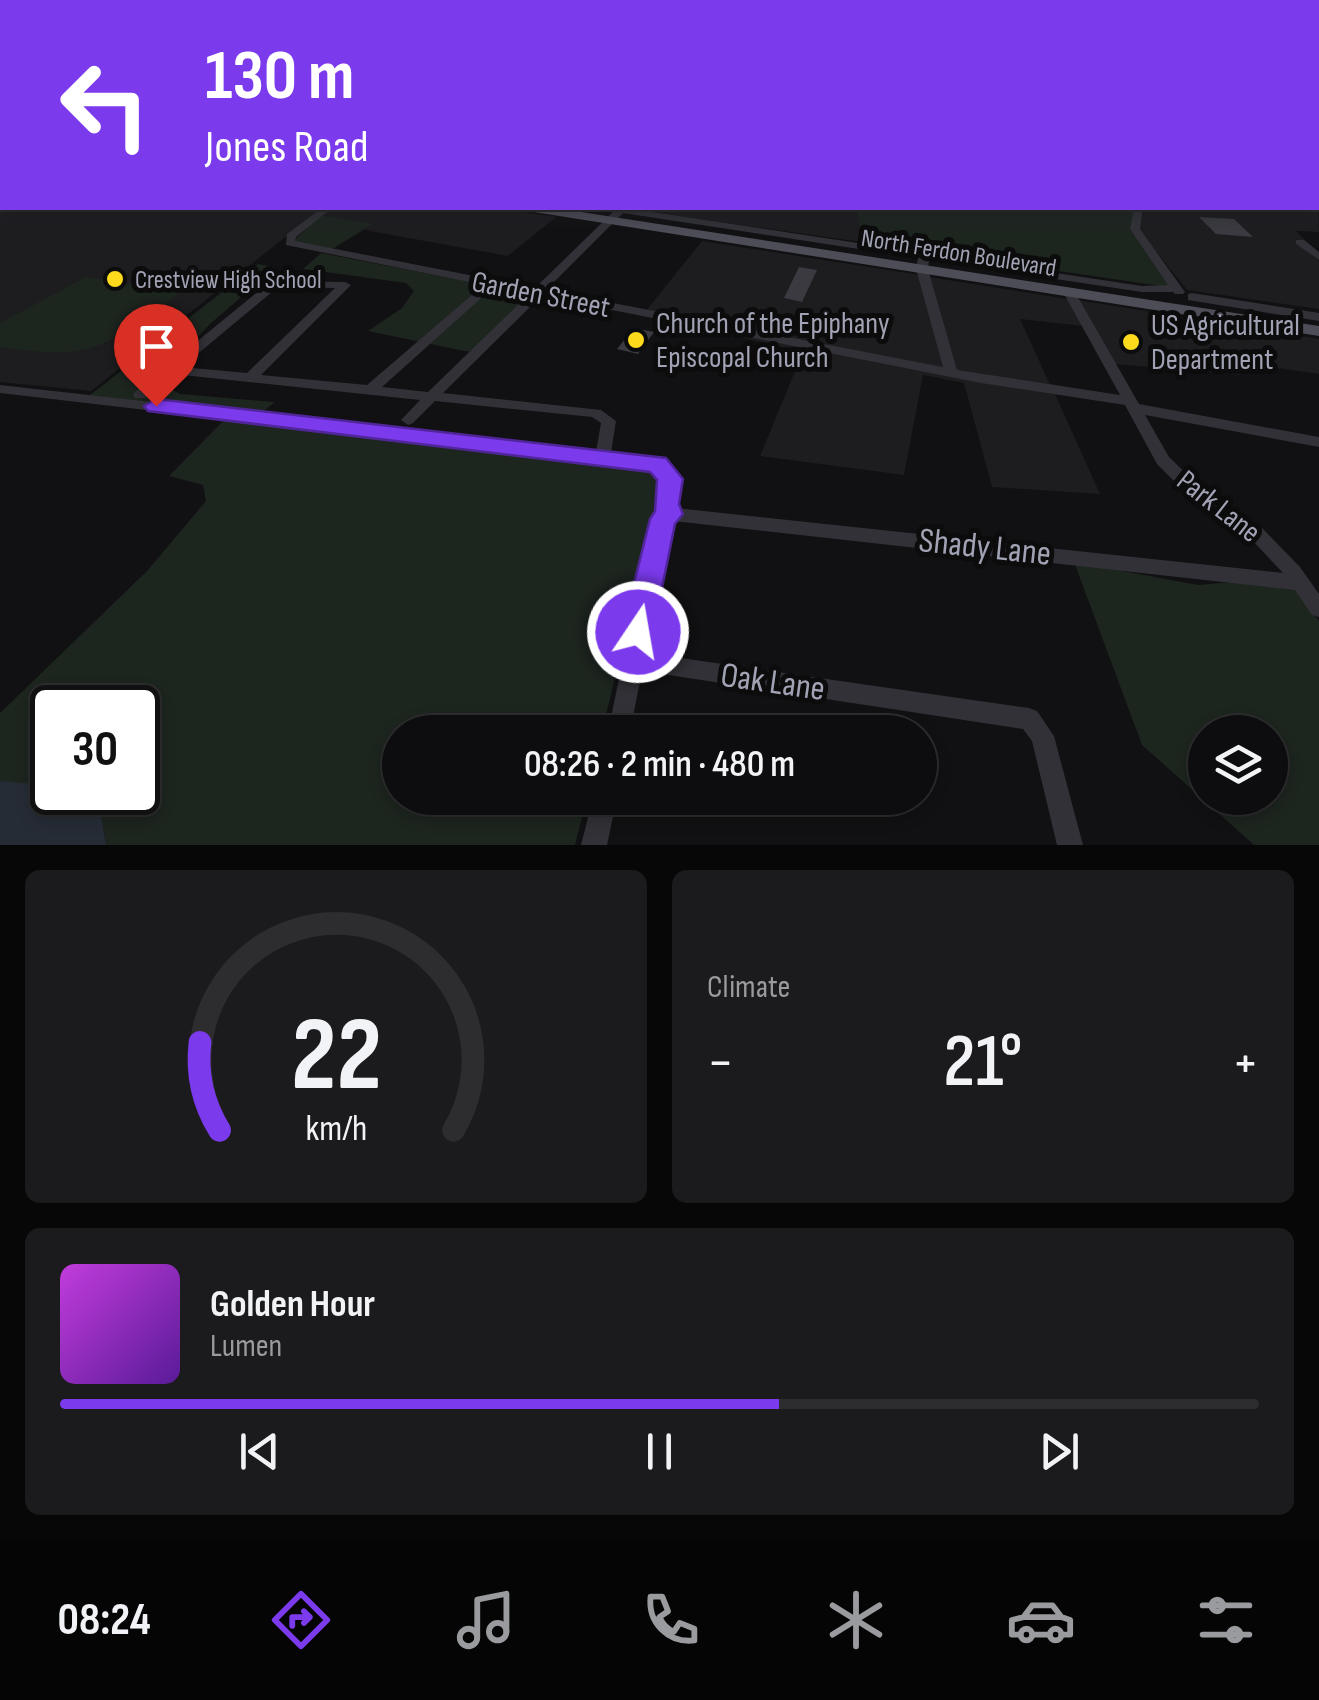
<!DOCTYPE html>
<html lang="en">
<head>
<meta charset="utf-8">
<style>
  :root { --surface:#0d0c0e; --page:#1b1a1c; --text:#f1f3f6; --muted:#9a9b9e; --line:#2d2c2e; --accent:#7c3aed }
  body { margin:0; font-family:"Sofia Sans Condensed",sans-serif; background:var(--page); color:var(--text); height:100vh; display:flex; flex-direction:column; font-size:38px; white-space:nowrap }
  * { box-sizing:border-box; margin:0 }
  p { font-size:32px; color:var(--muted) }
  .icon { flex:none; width:55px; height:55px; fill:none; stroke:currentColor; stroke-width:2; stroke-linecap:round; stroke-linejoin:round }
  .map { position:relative; height:845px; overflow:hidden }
  .sheet { display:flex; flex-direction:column; gap:25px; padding:25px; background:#070708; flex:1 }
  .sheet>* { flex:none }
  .top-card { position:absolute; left:0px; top:0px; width:1320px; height:210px; box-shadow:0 5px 15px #0003,0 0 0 2px var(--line); background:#7c3aed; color:#fff; overflow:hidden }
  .fabs { position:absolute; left:1188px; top:715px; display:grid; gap:20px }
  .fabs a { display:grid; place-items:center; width:100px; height:100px; border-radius:50%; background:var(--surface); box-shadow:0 5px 15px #0003,0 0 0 2px var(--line); font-size:50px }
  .speed { position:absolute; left:30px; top:685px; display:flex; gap:20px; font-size:50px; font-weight:700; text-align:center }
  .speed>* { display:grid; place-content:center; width:130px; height:130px; border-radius:50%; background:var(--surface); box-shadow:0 5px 15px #0003,0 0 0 2px var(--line); line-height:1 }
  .speed .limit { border:5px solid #111; border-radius:15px; background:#fff; color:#111 }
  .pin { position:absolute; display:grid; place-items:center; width:85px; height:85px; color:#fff; margin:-102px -42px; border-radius:50% 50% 50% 0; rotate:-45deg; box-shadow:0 0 10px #0007 }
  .pin .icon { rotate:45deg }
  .me { position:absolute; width:110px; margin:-55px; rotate:12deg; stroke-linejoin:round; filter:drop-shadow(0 0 8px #0008) }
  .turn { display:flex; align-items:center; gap:35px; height:210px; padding:0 40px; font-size:45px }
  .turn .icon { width:130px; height:130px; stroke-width:2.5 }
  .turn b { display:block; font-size:70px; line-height:85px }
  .big { font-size:75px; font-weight:600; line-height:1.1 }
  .sheet .tile { flex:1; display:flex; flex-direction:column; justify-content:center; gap:15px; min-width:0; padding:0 35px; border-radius:15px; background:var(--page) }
  .sheet .dial { align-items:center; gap:0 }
  .dial svg { height:260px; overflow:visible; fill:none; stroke:var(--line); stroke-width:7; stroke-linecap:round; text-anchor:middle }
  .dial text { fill:var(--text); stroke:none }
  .song { display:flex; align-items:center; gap:30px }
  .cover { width:120px; height:120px; border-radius:15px; background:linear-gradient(135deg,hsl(290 70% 55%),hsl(270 70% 35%)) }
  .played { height:10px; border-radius:5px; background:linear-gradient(90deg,var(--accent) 60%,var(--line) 60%) }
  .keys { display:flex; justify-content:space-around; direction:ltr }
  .heat { display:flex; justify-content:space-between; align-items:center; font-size:55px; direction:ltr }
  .sheet .tiles { flex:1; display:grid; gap:25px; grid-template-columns:1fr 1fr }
  .tile:last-child { grid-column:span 2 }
  .trip { position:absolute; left:382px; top:715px; width:555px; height:100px; border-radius:50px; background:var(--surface); box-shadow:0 5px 15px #0003,0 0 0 2px var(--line); font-weight:600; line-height:100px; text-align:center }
  .tab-bar { display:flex; height:160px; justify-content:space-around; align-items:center; background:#050506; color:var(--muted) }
  .tab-bar .icon { width:70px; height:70px }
  .tab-bar .current { color:var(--accent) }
  .tab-bar b { font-size:45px; color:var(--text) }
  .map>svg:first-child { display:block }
  .built { fill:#1d1c1f }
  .green { fill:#1d251f; fill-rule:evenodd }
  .water { fill:#262c36 }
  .building { fill:#3a3a40 }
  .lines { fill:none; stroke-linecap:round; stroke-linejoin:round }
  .minor { fill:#313137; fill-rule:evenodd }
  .major { fill:#4d4d57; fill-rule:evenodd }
  .route { fill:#7c3aed; stroke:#51269a; stroke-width:2.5 }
  .poi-dot { fill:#feda1d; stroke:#0c0c0d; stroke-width:4 }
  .labels { text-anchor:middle; stroke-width:10; stroke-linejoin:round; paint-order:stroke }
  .far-street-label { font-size:25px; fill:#a1a3b4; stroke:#0c0c0d }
  .far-poi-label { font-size:25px; fill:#a1a3b4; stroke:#0c0c0d; text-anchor:start }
  .street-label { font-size:30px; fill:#a1a3b4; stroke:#0c0c0d }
  .poi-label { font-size:30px; fill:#a1a3b4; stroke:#0c0c0d; text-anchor:start }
  .near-street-label { font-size:35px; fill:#a1a3b4; stroke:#0c0c0d }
</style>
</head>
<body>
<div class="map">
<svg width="1319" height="845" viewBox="0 0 1319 845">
  <rect width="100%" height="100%" fill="#111012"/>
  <path class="built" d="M0,134L2,208H322L91,391L0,382Z
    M1318,196L1319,232L1296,231L1319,254L1302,241H1295L1319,261V309L1187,290L1139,230L1144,208H1318Z
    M331,208H496L556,217L508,256L364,230L371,225L321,215Z
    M630,208H856L862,242L719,222Z
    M702,241L920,275L944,369L645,312Z
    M929,277L1068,299L1083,326L1020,319L1052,389L956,371Z
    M1078,300L1319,339V374L1231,361L1240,375L1115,364Z
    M698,327L1055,394L1100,494L992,487L964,383L923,375L904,475L760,456L803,352Z"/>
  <path class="green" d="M856,208H1135L1130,229L1174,288L862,242Z
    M321,215L373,224L329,251L293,241Z
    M321,253L533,294L473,352L464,351L368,331L402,308L414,291L406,283L303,269Z
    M258,264L276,267L210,324L167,369L168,387L180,394L275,402L256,417L667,459L602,732H400V798H587L575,845H106L100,808L57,793L138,792V708H52V791L0,781V713L147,571L206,501L203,485L169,476L228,416L85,399Z
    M86,277L183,291C106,346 97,362 0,347V323Z
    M1074,562L1198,585L1246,581L1294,587L1319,621V845H1254L1142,745ZM1205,732H1270V798H1205Z"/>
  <path class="water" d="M0,781L34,784L100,808L106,845H0Z"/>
  <path class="building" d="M1199,217L1234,219L1253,237L1216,234Z
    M799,267L817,270L802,302L784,298Z
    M634,328L654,332L638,354L617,349Z"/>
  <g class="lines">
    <path class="minor" d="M0,113H2V117H0Z
      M322,208H332L296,237L295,241L535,288L614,211L606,208H626L1142,286L1168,285L1130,229L1134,208H1143L1140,229L1185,292L1183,294H1175L1173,292H1142L929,260L928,269L957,370L1120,395L1063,292L1069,289L1075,292L1139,404L1319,437V447L1145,415L1169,457L1200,487L1263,529L1300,567L1319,594V617L1312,615L1295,590L673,521L646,653L1029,708L1037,711L1054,736L1083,845H1057L1032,741L1023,729L642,671L630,732H608L622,664L620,660L625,653L654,519L661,512L657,504L662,480L652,469L0,393V385L596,452L601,423L592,417L435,401L413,423L408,425L401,420L420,400L173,374L145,398H135L133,395L135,392L271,281L345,282L351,285L261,375L367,385L480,288H488V292L382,387L428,392L529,294L286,245L287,234ZM623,213L918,258L916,269L943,367L546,290ZM278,287L335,288L247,373L182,367ZM541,296L981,383L1125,405L1157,464L1188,495L1251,539L1283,573L676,508C675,499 680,487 678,478C676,472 667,465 663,460L611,453L616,421L601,410L443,393Z
      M1296,240H1304L1319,252V260L1296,244Z
      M1192,293L1319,313V321L1188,300V294Z
      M593,798H617L607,845H581Z"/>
    <path class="major" d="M0,127H2V133H0Z
      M528,208H555L1319,326V336L534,212Z"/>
  </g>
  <linearGradient id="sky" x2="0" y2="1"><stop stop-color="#09090a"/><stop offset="0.49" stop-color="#323744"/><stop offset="1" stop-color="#323744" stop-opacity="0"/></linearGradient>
  <rect width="1319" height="232" fill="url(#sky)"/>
  <path class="route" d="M156,399L666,458L683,479L679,504L683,514L675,524L653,632L648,641L638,645L627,641L622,632L650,519L655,511L657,480L650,472L148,411L144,406Z"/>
  <g class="poi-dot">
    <circle cx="115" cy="279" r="10"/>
    <circle cx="636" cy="340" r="10"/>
    <circle cx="1131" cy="342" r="10"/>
  </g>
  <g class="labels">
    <g class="far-street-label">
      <text transform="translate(959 252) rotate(9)" y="9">North Ferdon Boulevard</text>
    </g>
    <g class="far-poi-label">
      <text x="135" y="288">Crestview High School</text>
    </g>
    <g class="street-label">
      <text transform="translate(541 294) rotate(11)" y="10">Garden Street</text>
      <text transform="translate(1219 506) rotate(38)" y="10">Park Lane</text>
    </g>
    <g class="poi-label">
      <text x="656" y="333">Church of the Epiphany<tspan x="656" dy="34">Episcopal Church</tspan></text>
      <text x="1151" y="335">US Agricultural<tspan x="1151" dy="34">Department</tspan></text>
    </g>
    <g class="near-street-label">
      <text transform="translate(985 546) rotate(6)" y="12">Shady Lane</text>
      <text transform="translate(773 681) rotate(8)" y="12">Oak Lane</text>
    </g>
  </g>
</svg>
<div class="fabs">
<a><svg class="icon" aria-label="layers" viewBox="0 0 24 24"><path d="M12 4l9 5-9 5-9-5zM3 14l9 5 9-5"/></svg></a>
</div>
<div class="speed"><div class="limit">30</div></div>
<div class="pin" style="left:156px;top:406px;background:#d93025"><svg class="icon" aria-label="arrive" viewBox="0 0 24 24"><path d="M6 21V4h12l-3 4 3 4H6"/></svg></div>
<svg class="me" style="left:638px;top:632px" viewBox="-20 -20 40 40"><circle r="17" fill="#7c3aed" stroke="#fff" stroke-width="3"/><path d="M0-11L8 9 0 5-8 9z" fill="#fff"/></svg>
<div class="trip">08:26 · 2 min · 480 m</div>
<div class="top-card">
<div class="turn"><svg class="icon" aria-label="left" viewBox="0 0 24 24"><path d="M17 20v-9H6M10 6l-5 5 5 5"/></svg><div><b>130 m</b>Jones Road</div></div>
</div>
</div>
<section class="sheet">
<div class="tiles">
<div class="tile dial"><svg viewBox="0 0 100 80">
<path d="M14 69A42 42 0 1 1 86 69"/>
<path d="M14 69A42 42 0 0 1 8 42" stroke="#7c3aed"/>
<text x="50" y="56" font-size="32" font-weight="700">22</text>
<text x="50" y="72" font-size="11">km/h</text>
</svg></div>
<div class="tile"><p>Climate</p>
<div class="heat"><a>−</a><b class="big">21°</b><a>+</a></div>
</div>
<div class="tile">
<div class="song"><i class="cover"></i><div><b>Golden Hour</b><p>Lumen</p></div></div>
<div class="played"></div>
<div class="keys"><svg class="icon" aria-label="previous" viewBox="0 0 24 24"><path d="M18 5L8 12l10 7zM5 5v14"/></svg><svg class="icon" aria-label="pause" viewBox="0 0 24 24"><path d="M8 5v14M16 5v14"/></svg><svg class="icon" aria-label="next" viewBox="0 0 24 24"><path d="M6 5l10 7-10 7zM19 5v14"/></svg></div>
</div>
</div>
</section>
<nav class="tab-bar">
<b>08:24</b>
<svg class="icon current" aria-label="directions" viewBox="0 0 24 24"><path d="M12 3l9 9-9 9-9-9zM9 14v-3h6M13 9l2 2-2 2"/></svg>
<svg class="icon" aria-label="music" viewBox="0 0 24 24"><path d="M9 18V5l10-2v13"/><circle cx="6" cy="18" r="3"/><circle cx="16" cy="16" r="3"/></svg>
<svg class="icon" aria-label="phone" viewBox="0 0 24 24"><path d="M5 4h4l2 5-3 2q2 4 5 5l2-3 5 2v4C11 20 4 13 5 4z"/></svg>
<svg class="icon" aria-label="climate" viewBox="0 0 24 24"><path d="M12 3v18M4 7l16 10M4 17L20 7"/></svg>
<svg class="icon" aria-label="car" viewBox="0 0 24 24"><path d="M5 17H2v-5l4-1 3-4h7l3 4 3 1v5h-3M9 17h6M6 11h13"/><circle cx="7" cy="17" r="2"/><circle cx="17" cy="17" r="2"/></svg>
<svg class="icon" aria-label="filters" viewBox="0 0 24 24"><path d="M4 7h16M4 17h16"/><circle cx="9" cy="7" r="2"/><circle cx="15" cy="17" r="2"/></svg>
</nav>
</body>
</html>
